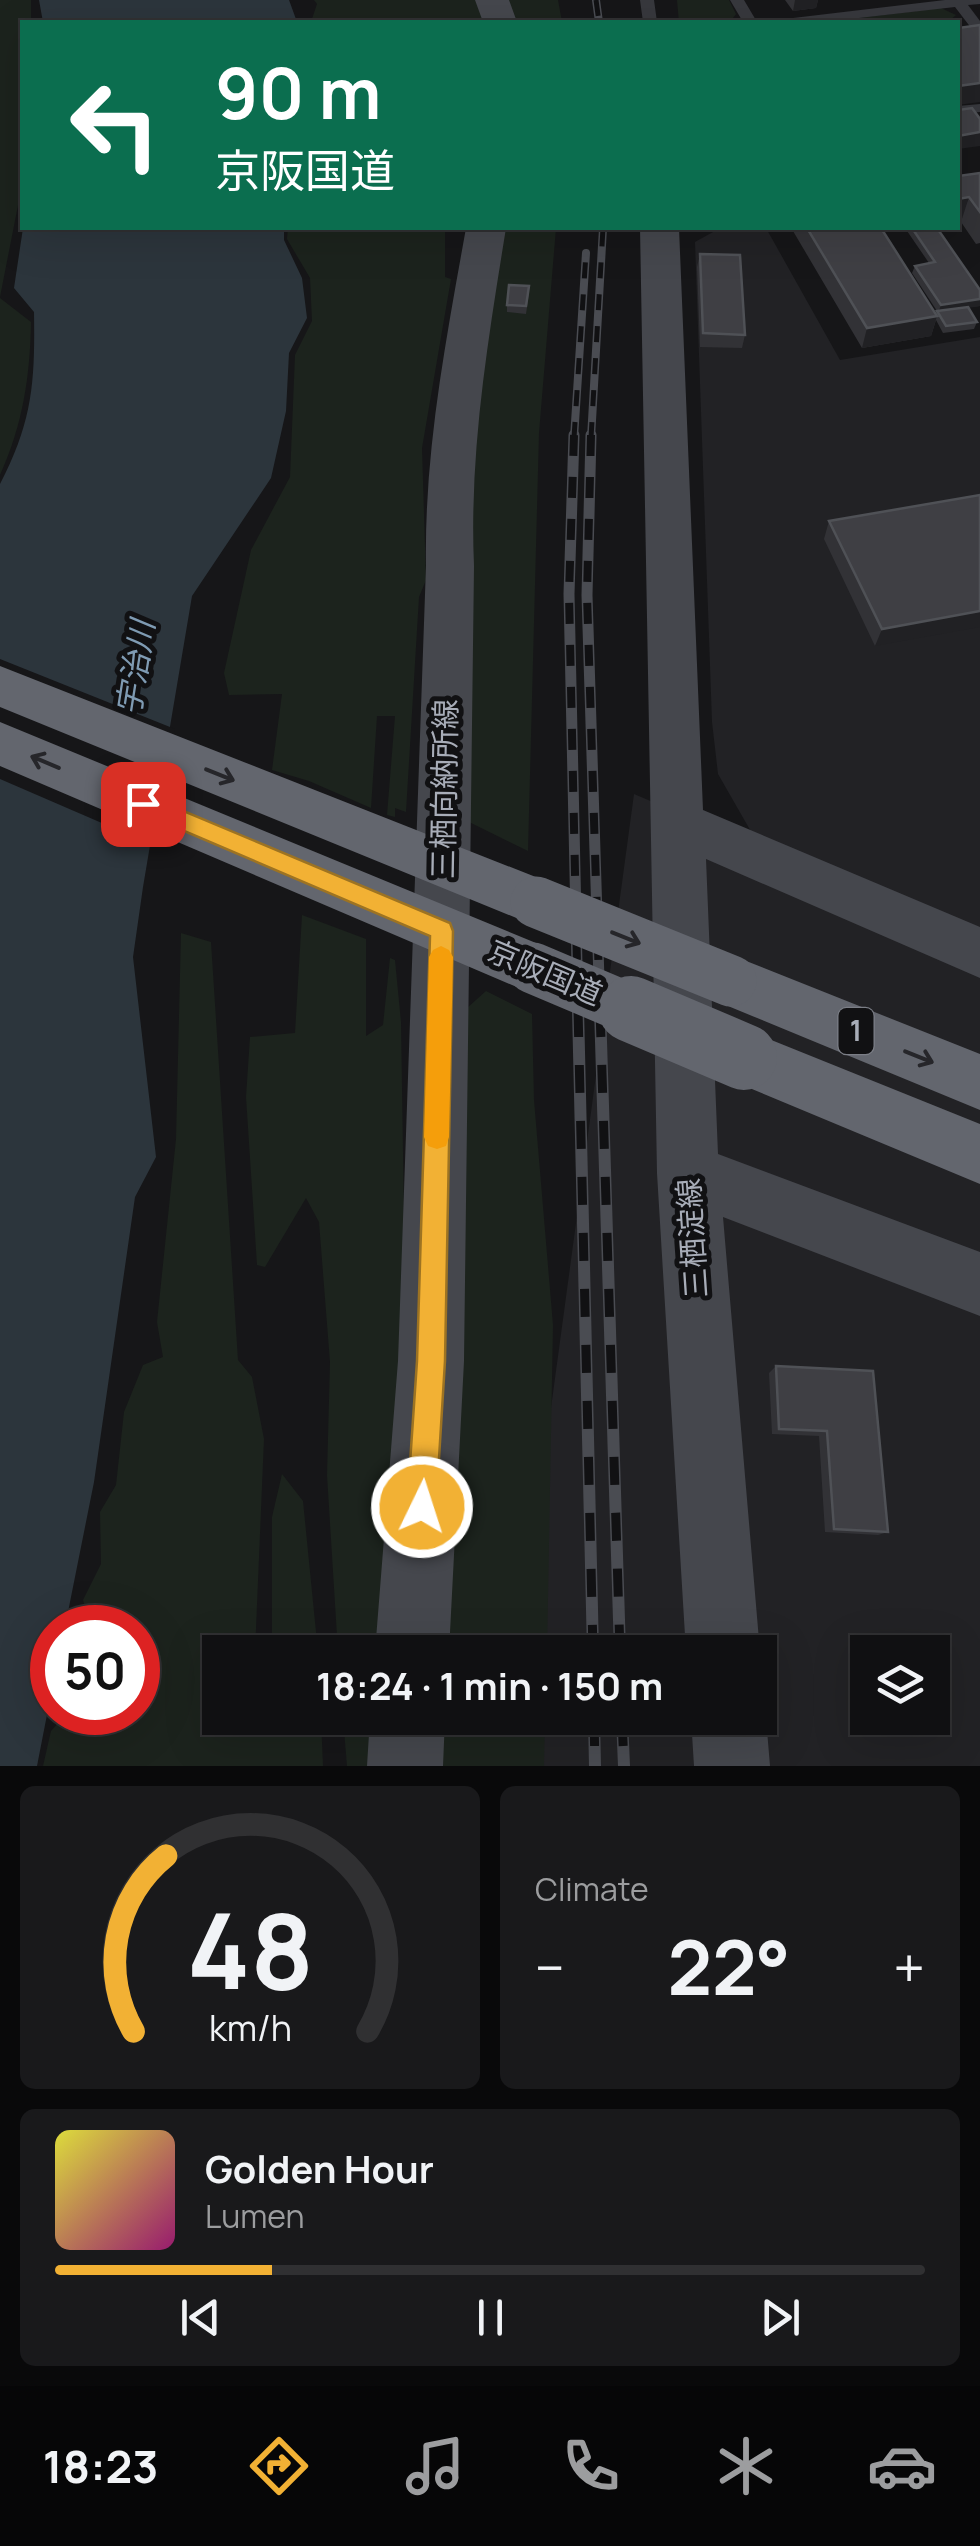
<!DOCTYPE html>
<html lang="en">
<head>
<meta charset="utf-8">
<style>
  :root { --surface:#101012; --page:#19191b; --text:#f1f3f6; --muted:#9c9d9f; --line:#303032; --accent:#f2b134 }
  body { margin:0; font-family:Manrope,"Noto Sans JP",sans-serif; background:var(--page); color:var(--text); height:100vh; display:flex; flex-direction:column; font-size:38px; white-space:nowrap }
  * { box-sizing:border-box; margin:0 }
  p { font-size:32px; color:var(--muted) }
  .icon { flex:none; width:55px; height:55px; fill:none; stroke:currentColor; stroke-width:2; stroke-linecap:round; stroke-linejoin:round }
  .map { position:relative; height:1766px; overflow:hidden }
  .drawer { display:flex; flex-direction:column; gap:20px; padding:20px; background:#09090a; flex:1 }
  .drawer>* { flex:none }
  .banner { position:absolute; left:20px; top:20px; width:940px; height:210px; border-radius:0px; box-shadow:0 10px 40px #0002,0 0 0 2px var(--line); background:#0b6e4f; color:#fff; overflow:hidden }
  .buttons { position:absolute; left:850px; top:1635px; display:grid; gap:20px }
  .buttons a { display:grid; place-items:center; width:100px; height:100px; border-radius:0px; background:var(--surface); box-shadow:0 10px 40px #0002,0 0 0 2px var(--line); font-size:50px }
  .speed { position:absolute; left:30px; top:1605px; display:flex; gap:20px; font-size:50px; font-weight:700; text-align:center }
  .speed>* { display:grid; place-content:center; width:130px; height:130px; border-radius:50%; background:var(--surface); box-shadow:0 10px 40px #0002,0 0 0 2px var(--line); line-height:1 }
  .speed .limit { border:15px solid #d22; background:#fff; color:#111 }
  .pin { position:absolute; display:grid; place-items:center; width:85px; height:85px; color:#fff; margin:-42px; border-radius:20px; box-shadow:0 5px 15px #0006 }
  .me { position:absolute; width:110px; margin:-55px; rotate:4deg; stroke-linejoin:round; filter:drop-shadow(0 0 8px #0008) }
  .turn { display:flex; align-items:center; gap:35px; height:210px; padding:0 30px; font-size:45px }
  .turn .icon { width:130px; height:130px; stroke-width:2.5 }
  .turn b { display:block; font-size:70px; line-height:85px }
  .big { font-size:75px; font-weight:700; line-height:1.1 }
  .drawer .tile { flex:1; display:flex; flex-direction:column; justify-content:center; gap:15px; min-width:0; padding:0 35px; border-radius:15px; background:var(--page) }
  .drawer .dial { align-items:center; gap:0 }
  .dial svg { height:260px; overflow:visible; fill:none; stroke:var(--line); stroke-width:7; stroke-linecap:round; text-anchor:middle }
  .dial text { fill:var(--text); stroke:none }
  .song { display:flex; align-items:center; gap:30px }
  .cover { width:120px; height:120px; border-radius:15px; background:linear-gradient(135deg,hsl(60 70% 55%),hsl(320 70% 35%)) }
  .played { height:10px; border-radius:5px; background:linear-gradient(90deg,var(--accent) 25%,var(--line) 25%) }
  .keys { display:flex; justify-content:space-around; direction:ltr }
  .heat { display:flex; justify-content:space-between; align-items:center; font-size:55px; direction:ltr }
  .drawer .tiles { flex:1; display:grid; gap:20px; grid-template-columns:1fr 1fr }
  .tile:last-child { grid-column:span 2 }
  .trip { position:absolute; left:202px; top:1635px; width:575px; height:100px; border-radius:0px; background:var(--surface); box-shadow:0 10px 40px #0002,0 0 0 2px var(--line); font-weight:700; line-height:100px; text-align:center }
  .dock { display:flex; height:160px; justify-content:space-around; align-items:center; background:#060607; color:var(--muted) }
  .dock .icon { width:70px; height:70px }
  .dock .on { color:var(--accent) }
  .dock b { font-size:45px; color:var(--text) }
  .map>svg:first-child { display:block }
  .built { fill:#222225; fill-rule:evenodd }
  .green { fill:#1c231d }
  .water { fill:#2c353c }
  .pier { fill:#161618 }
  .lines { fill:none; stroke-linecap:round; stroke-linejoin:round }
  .lane { fill:#37383d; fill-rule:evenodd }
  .secondary { fill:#45474d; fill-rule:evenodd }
  .highway { fill:#63666e; fill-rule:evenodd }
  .rail-far2-casing { stroke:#4a4c52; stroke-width:8 }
  .rail-far1-casing { stroke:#4a4c52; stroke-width:11 }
  .rail-casing { stroke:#4a4c52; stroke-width:12 }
  .rail-far2 { stroke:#111113; stroke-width:5; stroke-dasharray:16; stroke-linecap:butt }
  .rail-far1 { stroke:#111113; stroke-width:8; stroke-dasharray:21; stroke-linecap:butt }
  .rail { stroke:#111113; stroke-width:9; stroke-dasharray:28; stroke-linecap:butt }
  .highway-bridge-far1 { stroke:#63666e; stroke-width:51 }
  .highway-bridge { stroke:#63666e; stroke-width:66 }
  .wall { fill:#323236 }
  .shaded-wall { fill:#212124 }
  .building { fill:#3f3f44; stroke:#4f5156; stroke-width:2.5 }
  .oneway { stroke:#26262a }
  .route { fill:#f2b134; stroke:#9d7322; stroke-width:2.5 }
  .slow { fill:#f59e0b }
  .labels { text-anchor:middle; stroke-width:10; stroke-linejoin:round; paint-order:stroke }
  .shield { fill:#111113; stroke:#7b7e86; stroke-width:2.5 }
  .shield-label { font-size:28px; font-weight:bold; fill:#a8adb8 }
  .street-label { font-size:30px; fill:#a8adb8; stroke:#111113 }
  .water-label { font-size:32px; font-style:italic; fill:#7f9bb3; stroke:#111113 }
</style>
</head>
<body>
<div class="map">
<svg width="980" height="1766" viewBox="0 0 980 1766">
  <rect width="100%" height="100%" fill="#161618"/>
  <path class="built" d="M766,228L840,360L980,337V933L757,842L718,774L712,722L695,242L713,232Z
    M634,794L980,941V1766H503L509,1718H760V1652H518ZM868,1652H932V1718H868Z"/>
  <path class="green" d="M0,0H31V22H22V185L0,297Z
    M314,0H479L484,22H311L317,4Z
    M502,0H558L562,22H510Z
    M677,0H729L736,14L730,22H679Z
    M941,8L956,15L948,22H825Z
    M288,228H445V277L451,279L422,448L426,580L419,597L406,812L395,808V817L387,815L395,716H377L371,808L309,781L272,770L282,694L229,695L224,673L251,550L290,477L295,355L312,321L310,278L287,239Z
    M498,228H556L539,433L528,851L465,820V473Z
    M0,298L31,322C30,377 23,424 0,475Z
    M302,915L366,939V1036L383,1025L390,958L395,960L401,1022L407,1413L395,1652H338L327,1475L330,1362L319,1222L306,1198L265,1267L257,1265L246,1097L250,1037L295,1033Z
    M181,933L211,942L238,1360L252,1377L264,1439L255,1652H220V1718H321L323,1766H43L51,1731L67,1713L138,1712V1628L91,1627L83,1600L101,1564L100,1512L116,1485L124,1412L143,1365L163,1357L157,1322L176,1139Z
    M486,991L532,1014L534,1100L553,1325L547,1652H431L457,1017Z
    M282,1474L303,1501L318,1652H272V1517Z
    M343,1718H392L390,1766H347Z
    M428,1718H545L544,1766H425Z"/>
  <path class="water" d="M39,0H289L297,22H43Z
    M23,228H284V240L302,278L307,318L289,353L286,411L271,478L192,596L143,887L133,957L156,1157L135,1197L94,1482L65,1627L52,1628V1689L37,1766H0V484C33,421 35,381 34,312L14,288Z"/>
  <path class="pier" d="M0,659L175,729L155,846L0,779Z"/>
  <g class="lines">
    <path class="lane" d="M640,0H654L657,22H643Z
      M730,0H744L757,22H743Z
      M945,0H980V4L968,5L980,21V34L975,33L955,7L824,22H786L793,18Z
      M980,104V112L958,114V106Z"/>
    <path class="secondary" d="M475,0H509L517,22H483Z
      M466,228H506C488,340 469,452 474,566L464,1361L449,1652H375L398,1361L426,566C424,452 446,340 466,228Z
      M640,228H679L703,810L980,927V978L706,859L718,1154L980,1252V1316L723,1217L760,1652H686L657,1173Z
      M760,1704L766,1718L770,1766H694L691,1718H760Z
      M370,1718H445L443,1766H367Z"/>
    <path class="highway" d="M0,666L556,885L564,902L556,919L536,926L0,707Z
      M0,722L553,950L562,968L553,986L533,994L0,766Z
      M731,955L980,1054V1110L711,999L702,981L711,963Z
      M744,1029L980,1124V1184L723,1077L714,1057L723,1037Z"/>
    <g class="rail-far2-casing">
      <path id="rail-far2" d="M596,0L599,22
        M574,438L586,253
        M591,438L603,228"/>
    </g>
    <g class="rail-far1-casing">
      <path id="rail-far1" d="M574,435L569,594L578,1012
        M591,435L587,595L600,1012"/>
    </g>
    <g class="rail-casing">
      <path id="rail" d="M578,1009L593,1652
        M600,1009L620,1652
        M594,1718L595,1766
        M622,1718L624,1766"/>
    </g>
    <use href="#rail-far2" class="rail-far2"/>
    <use href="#rail-far1" class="rail-far1"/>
    <use href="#rail" class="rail"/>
    <path class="highway-bridge-far1" d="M536,902L731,981
      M533,968L637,1012"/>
    <path class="highway-bridge" d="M631,1009L744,1057"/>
  </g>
  <path class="wall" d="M785,0H818L816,8L793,11Z
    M980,173V243L976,244L961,222H958Z
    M794,228H881L936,314L937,311L912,273L915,266L929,263L905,228H937L980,290V306L969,307L977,322L974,329L943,333L936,320L931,336L862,348L793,231Z
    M700,254L745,335L742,348L700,347L697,267Z
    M529,293L526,314L507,312V305Z
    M980,495L875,646L824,539L829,521Z
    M776,1366L873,1371L888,1532L878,1535L825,1532L819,1436L772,1434L769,1373Z"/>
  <path class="shaded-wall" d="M795,0H818L816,8L793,11Z
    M980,83V102L958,105V86Z
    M980,132V146L958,149V136Z
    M969,197L961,222H958V199Z
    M980,299V306L938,313L941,305Z
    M937,316L931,336L862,348L867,328Z
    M980,611V627L875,646L882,629Z"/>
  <path class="building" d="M980,25V83L958,86V28Z
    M972,108L980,119V132L958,136V110Z
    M980,173V212L969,197L958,199V176Z
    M807,228H881L937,316L867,328Z
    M912,228H937L980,290V299L941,305L915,266L935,262Z
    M700,254L740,255L745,335L703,333Z
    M509,285L529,286L526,306L507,305Z
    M968,307L977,322L946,326L937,311Z
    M980,495V611L882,629L829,521Z
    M776,1366L873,1371L888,1532L834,1529L827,1431L779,1429Z"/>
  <defs><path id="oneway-shaft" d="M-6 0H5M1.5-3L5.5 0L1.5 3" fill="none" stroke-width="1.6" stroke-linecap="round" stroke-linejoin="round" transform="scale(2.5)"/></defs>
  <g class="oneway">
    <use href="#oneway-shaft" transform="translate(45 762) rotate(-157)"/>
    <use href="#oneway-shaft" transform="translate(220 775) rotate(22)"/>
    <use href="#oneway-shaft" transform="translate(626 938) rotate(22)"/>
    <use href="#oneway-shaft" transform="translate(919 1057) rotate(22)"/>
  </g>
  <path class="route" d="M143,794L450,923L453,931L445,1361L436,1507L432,1517L422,1522L411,1517L407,1507L417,1361L430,936L135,810L132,804Z"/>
  <path class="slow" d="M441,946L449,950L453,957L449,1137L446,1146L437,1149L428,1146L424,1137L429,957L433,950Z"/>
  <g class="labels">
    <rect class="shield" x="838.5" y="1008" width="35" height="46" rx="8"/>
    <g class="shield-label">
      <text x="856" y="1041">1</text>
    </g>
    <g class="street-label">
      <text transform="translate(445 789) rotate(-89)" y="10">三栖向納所線</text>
      <text transform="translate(545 973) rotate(23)" y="10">京阪国道</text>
      <text transform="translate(693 1238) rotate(-94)" y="10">三栖淀線</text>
    </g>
    <g class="water-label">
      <text transform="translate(136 668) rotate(-81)" y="11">宇治川</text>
    </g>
  </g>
</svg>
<div class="buttons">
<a><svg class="icon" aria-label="layers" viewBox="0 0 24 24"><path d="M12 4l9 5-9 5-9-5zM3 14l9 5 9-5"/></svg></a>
</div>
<div class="speed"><div class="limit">50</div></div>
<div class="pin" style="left:143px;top:804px;background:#d93025"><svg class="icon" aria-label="arrive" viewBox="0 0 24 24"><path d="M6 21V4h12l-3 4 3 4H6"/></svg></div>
<svg class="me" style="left:422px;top:1507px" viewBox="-20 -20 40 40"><circle r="17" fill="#f2b134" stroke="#fff" stroke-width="3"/><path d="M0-11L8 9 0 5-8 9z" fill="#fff"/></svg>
<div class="trip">18:24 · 1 min · 150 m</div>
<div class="banner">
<div class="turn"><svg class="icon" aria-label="left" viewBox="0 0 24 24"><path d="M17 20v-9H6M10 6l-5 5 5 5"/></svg><div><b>90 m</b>京阪国道</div></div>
</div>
</div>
<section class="drawer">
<div class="tiles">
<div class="tile dial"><svg viewBox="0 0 100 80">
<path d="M14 69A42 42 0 1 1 86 69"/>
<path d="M14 69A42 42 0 0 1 24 15" stroke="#f2b134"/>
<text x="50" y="56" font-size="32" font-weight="700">48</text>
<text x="50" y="72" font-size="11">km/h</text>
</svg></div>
<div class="tile"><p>Climate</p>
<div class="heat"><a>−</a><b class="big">22°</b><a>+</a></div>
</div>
<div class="tile">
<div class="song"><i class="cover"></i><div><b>Golden Hour</b><p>Lumen</p></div></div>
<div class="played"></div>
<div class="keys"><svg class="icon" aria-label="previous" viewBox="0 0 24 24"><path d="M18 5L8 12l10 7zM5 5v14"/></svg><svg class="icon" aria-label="pause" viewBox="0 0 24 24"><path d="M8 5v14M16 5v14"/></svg><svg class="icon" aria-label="next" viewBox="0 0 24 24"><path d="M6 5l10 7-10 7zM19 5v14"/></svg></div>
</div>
</div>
</section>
<nav class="dock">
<b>18:23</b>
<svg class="icon on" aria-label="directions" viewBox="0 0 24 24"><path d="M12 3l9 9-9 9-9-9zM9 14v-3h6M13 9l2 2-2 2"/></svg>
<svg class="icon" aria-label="music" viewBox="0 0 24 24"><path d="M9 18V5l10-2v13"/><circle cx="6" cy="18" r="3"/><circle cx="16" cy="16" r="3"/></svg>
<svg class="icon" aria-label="phone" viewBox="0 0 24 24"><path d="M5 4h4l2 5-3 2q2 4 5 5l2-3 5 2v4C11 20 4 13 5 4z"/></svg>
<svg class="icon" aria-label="climate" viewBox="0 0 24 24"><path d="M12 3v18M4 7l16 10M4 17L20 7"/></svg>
<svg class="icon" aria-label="car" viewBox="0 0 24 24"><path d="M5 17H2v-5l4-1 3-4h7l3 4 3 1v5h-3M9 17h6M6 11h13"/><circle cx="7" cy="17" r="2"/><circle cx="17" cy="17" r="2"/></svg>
</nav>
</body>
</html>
